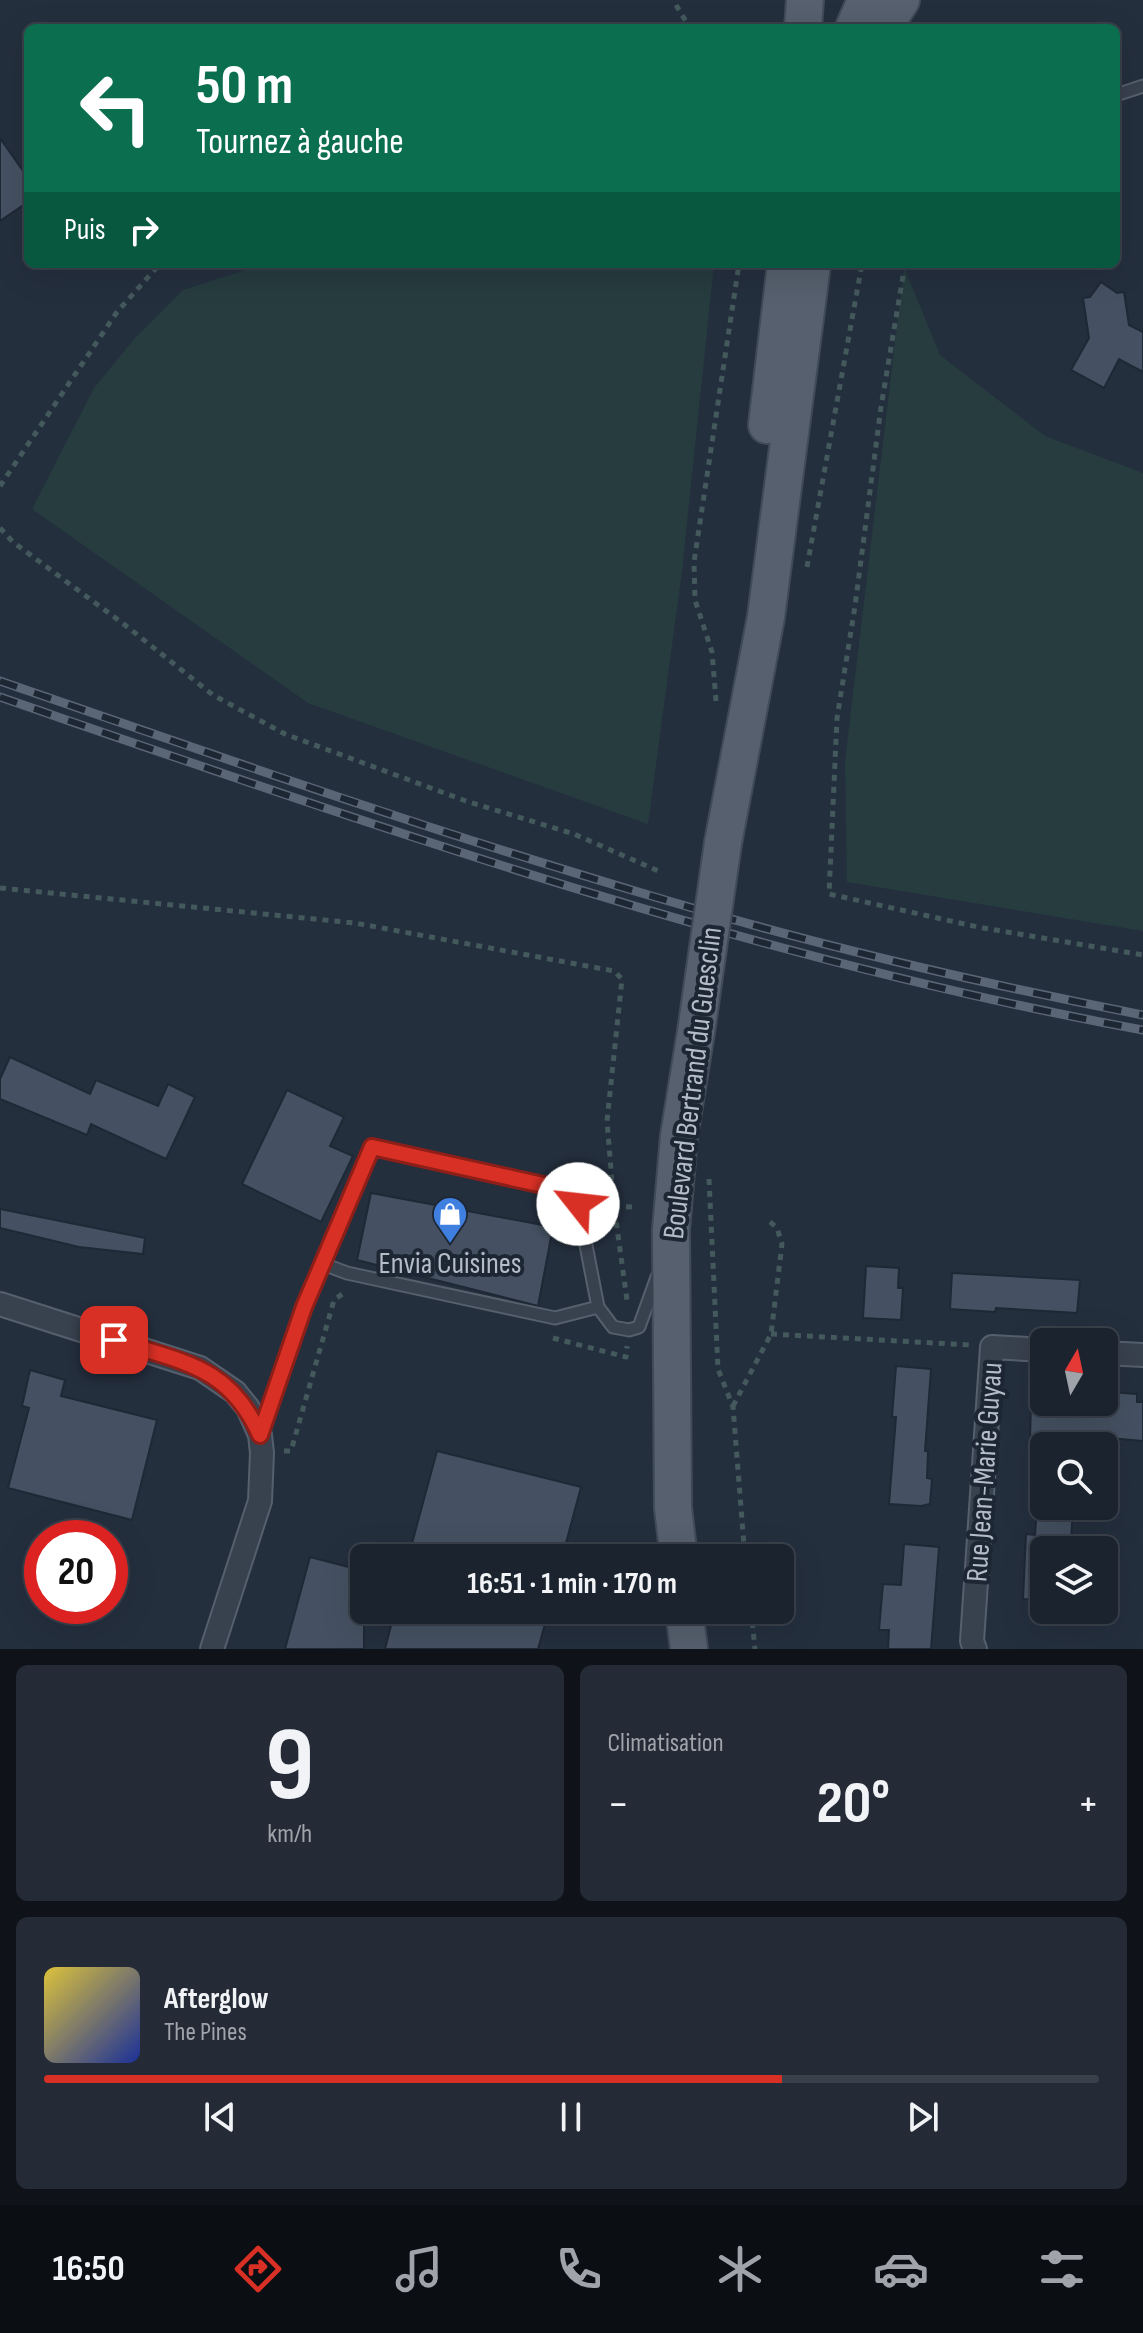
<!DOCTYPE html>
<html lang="fr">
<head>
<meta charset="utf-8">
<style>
  :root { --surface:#1b232e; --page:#242b36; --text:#f1f3f6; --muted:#a0a4aa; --line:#39404a; --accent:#d93025 }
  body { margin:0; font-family:"Sofia Sans Condensed",sans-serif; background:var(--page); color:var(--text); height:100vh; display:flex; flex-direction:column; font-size:30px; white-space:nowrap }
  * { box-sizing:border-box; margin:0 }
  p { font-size:26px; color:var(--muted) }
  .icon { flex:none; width:44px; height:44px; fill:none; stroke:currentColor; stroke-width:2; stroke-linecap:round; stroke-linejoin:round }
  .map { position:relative; height:1649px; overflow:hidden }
  .sheet { display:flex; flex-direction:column; gap:16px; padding:16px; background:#0f1319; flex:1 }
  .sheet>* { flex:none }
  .top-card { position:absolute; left:24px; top:24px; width:1096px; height:244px; border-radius:12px; box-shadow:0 8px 32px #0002,0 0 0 2px var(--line); background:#0b6e4f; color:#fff; overflow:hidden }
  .needle { width:52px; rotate:9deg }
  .tools { position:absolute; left:1030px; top:1328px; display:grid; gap:16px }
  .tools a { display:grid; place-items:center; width:88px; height:88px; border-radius:12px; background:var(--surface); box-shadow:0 8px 32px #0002,0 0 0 2px var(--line); font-size:40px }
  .speed { position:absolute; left:24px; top:1520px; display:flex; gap:16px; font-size:40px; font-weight:700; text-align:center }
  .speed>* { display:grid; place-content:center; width:104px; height:104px; border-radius:50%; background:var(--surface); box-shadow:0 8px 32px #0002,0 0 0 2px var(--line); line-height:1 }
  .speed .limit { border:12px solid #d22; background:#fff; color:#111 }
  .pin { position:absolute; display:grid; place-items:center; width:68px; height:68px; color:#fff; margin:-34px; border-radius:16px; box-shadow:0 4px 12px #0006 }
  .me { position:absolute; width:88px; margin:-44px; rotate:299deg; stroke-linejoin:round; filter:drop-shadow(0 0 6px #0008) }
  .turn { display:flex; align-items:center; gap:28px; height:168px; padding:0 40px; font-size:36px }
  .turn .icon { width:104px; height:104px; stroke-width:2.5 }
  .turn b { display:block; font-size:56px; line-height:68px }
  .then { display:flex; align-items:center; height:76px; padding:0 40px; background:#0003; gap:16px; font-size:30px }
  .big { font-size:60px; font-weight:700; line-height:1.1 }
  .sheet .card { flex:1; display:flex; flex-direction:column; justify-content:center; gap:12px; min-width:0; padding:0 28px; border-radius:12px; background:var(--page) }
  .sheet .dial { align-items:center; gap:0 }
  .dial b { font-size:104px; line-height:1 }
  .song { display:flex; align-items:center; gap:24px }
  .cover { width:96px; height:96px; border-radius:12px; background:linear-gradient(135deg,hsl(50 70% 55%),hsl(230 70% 35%)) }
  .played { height:8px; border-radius:4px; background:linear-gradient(90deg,var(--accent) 70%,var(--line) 70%) }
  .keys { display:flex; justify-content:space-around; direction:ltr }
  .heat { display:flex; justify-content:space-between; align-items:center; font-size:44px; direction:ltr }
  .sheet .tiles { flex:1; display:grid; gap:16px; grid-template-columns:1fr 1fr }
  .card:last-child { grid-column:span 2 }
  .trip { position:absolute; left:350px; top:1544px; width:444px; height:80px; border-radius:12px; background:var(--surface); box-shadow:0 8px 32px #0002,0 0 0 2px var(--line); font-weight:700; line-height:80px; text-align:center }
  .tab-bar { display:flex; height:128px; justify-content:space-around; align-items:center; background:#0b0e12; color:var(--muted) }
  .tab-bar .icon { width:56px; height:56px }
  .tab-bar .selected { color:var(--accent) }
  .tab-bar b { font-size:36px; color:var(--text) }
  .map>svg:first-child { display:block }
  .green { fill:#263c3f }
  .building { fill:#455162; stroke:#1f2835; stroke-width:2 }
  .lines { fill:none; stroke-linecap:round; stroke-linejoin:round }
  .service-casing { stroke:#565f6c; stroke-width:15 }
  .minor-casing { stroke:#565f6c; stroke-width:26 }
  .primary-casing { stroke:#414a57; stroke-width:40 }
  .path { stroke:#44595c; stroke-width:5; stroke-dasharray:6 6; stroke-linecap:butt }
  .service { stroke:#38414e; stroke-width:11 }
  .minor { stroke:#38414e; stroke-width:22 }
  .primary { stroke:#56606e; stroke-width:36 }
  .rail-casing { stroke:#5a6575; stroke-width:9 }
  .rail { stroke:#1d2633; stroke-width:6; stroke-dasharray:18; stroke-linecap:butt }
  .primary-bridge-casing { stroke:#414a57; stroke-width:40; stroke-linecap:butt }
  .primary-bridge { stroke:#56606e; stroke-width:36 }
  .route-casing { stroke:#8d1f18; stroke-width:20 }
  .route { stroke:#d93025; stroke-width:14 }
  .labels { text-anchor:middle; stroke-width:8; stroke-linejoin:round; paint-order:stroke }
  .street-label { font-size:30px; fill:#b4bcc9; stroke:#1d2633 }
  .poi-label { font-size:30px; fill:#b4bcc9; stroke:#1d2633 }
</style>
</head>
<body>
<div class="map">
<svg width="1143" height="1649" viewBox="0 0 1143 1649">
  <rect width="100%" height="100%" fill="#242f3e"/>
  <path class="green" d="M264,264H714L682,571L648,824L308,703L32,509L94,388L135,338L183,290Z
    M904,267L940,355L1045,436L1143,473V931L847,882L845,761Z"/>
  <path class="building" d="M0,138L28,178V202L0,221Z
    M1101,282L1117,293L1124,292L1129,325L1143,332V372L1119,359L1104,388L1071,370L1089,338L1083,298L1090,297Z
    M10,1057L90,1094L96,1080L158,1106L168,1084L195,1097L166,1159L91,1124L87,1135L0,1099V1079Z
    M287,1090L344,1117L330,1146L353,1156L321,1222L242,1184Z
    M371,1193L553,1227L538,1306L357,1260Z
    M0,1209L145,1238L143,1254L79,1247L0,1228Z
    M866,1266L899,1268L898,1288H903L901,1320L863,1318Z
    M952,1273L1080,1280L1077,1313L996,1308L995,1312L950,1309Z
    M896,1366L931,1369L925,1451H928L927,1478L932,1479L930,1504L921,1506L889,1504L896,1417H892Z
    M30,1370L65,1380L61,1396L157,1420L132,1520L8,1488L29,1408L22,1406Z
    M1110,1392L1137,1394V1402H1143V1441L1076,1435V1443L1030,1440L1031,1402H1109Z
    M437,1451L581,1487L562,1558H408Z
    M1037,1506H1073L1071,1542L1044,1540V1600L1023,1599L1026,1534L1035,1535Z
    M904,1544L939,1547L931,1649H888L889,1630H879L883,1584L901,1585Z
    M310,1557L364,1571V1649H285Z
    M395,1610H549L538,1649H385Z"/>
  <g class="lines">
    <g class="service-casing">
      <path id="service" d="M1116,95L1143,86
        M323,1264L347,1273L555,1318L598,1307
        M260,1434L304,1307L372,1147L561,1189L578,1204L598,1307L613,1327L629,1330L639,1327L657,1277"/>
    </g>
    <g class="minor-casing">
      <path id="minor" d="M0,1304L200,1368L235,1392L248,1408L260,1435L262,1453L260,1501L212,1649
        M1104,1353L1143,1355
        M975,1649L972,1641L992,1347L1044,1350"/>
    </g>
    <g class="primary-casing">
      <path id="primary" d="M803,28L805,0
        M854,28L866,0
        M883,28L901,0
        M767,425L786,264
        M723,843L766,617L812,264
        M679,1558L673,1508L671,1230L679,1136L696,1032
        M684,1610L689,1649"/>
    </g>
    <path class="path" d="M676,5L690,28
      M905,264L881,407L855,606L837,718L829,894L978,927L1143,955
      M0,486L117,312L158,266L164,264
      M0,528L13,542L125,625L213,695L285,734L466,801L574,834L663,873
      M807,567L862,264
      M716,701L712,652L695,600L694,562L739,264
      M0,888L355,923L614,971L622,979L607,1121L614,1206L627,1300
      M709,1179L718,1369L733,1407L745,1558
      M614,1206L633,1207
      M771,1334L971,1345
      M553,1338L626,1357L627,1346
      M733,1406L771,1334L782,1244L777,1228L769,1221
      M284,1451H291L334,1300L345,1292
      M751,1610L755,1649"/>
    <use href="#service" class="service"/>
    <use href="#minor" class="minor"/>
    <use href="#primary" class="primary"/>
    <g class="rail-casing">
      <path id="rail" d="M0,681C217,756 434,832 655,897C815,945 979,983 1143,1015
        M0,697C375,826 751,959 1143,1030"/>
    </g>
    <use href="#rail" class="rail"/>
    <g class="primary-bridge-casing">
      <path id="primary-bridge" d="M696,1032L723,843"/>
    </g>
    <use href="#primary-bridge" class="primary-bridge"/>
  </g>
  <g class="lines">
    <g class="route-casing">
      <path id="route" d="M114,1340C181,1362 229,1365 260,1435L304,1307L372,1147L561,1189L578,1204"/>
    </g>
    <use href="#route" class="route"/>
  </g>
  <defs>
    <g id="shop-pin" transform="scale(1.8)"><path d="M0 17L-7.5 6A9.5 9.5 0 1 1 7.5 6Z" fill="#3f7fe0" stroke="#1d2633"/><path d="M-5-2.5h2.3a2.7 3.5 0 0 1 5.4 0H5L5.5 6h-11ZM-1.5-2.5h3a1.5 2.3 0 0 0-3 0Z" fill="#fff"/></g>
  </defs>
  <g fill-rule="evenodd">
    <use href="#shop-pin" x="450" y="1214"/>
  </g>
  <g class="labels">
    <g class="street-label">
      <text transform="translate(692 1083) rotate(-83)" y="10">Boulevard Bertrand du Guesclin</text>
      <text transform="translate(984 1472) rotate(-86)" y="10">Rue Jean-Marie Guyau</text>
    </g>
    <g class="poi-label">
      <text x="450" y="1273">Envia Cuisines</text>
    </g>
  </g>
</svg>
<div class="tools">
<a><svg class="needle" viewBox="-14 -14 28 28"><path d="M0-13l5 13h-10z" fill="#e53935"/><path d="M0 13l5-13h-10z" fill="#a0a4aa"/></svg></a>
<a><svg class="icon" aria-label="search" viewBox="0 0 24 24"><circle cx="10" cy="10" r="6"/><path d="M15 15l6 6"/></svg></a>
<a><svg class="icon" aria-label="layers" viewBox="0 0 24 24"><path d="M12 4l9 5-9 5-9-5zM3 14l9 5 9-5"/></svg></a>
</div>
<div class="speed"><div class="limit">20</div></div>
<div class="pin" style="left:114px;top:1340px;background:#d93025"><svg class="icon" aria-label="arrive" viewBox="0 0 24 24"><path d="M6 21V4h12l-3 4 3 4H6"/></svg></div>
<svg class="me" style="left:578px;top:1204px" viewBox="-20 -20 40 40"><circle r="19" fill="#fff"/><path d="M0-13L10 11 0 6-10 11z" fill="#d93025"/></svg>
<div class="trip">16:51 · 1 min · 170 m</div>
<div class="top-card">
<div class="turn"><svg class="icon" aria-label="left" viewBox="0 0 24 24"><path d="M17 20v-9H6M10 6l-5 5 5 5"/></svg><div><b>50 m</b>Tournez à gauche</div></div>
<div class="then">Puis<svg class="icon" aria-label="right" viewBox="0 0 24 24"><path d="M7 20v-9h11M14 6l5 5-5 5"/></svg></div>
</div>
</div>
<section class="sheet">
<div class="tiles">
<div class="card dial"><b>9</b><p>km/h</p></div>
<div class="card"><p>Climatisation</p>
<div class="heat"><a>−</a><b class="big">20°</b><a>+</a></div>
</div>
<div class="card">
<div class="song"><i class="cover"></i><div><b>Afterglow</b><p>The Pines</p></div></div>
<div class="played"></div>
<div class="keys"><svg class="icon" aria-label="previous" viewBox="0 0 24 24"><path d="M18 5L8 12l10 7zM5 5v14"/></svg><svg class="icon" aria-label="pause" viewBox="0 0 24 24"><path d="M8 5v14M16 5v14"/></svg><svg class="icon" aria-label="next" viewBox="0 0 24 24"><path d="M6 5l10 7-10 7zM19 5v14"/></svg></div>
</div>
</div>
</section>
<nav class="tab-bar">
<b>16:50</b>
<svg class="icon selected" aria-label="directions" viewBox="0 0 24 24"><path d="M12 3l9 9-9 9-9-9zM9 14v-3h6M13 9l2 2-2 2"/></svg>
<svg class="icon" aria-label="music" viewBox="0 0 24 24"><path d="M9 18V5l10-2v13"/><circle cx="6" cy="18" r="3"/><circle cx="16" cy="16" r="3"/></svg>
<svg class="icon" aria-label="phone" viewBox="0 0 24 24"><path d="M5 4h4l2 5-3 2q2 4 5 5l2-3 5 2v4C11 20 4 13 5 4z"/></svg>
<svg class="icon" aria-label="climate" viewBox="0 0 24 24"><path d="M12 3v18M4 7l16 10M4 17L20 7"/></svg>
<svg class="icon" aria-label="car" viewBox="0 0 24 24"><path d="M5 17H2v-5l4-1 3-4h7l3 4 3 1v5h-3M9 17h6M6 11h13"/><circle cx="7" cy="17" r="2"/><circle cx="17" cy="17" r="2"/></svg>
<svg class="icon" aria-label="filters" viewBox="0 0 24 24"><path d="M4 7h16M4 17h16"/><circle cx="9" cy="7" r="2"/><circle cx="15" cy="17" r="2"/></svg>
</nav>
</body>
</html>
